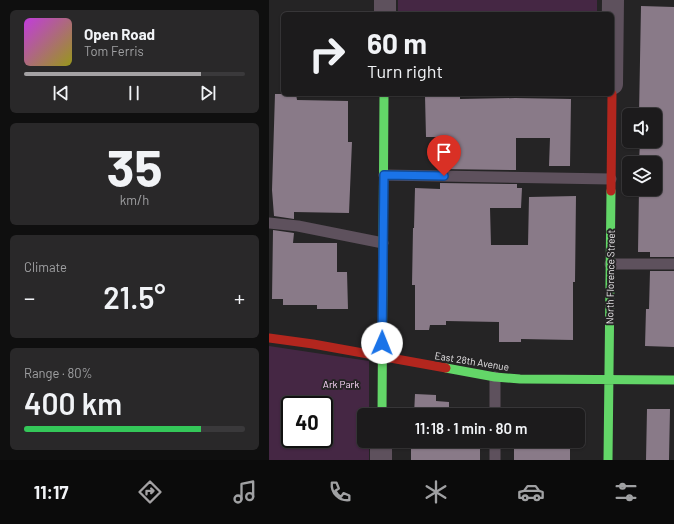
<!DOCTYPE html>
<html lang="en">
<head>
<meta charset="utf-8">
<style>
  :root { --surface:#1c1b1c; --page:#292829; --text:#f1f3f6; --muted:#a0a1a3; --line:#3a393b; --accent:#a4a2a4 }
  body { margin:0; font-family:Barlow,sans-serif; background:var(--page); color:var(--text); height:100vh; display:flex; flex-direction:column; font-size:15px; white-space:nowrap }
  * { box-sizing:border-box; margin:0 }
  p { font-size:13px; color:var(--muted) }
  .icon { flex:none; width:22px; height:22px; fill:none; stroke:currentColor; stroke-width:2; stroke-linecap:round; stroke-linejoin:round }
  .map { position:relative; flex:1; overflow:hidden }
  .details { display:flex; flex-direction:column; gap:10px; padding:10px; background:#0f0f0f; width:269px }
  .details>* { flex:none }
  .guide { position:absolute; left:12px; top:12px; width:333px; height:84px; border-radius:6px; box-shadow:0 1px 3px #0004,0 0 0 1px var(--line); background:#1c1b1c; color:var(--text); overflow:hidden }
  .tools { position:absolute; left:353px; top:108px; display:grid; gap:8px }
  .tools a { display:grid; place-items:center; width:40px; height:40px; border-radius:6px; background:var(--surface); box-shadow:0 1px 3px #0004,0 0 0 1px var(--line); font-size:20px }
  .speed { position:absolute; left:12px; top:396px; display:flex; gap:8px; font-size:20px; font-weight:700; text-align:center }
  .speed>* { display:grid; place-content:center; width:52px; height:52px; border-radius:50%; background:var(--surface); box-shadow:0 1px 3px #0004,0 0 0 1px var(--line); line-height:1 }
  .speed .limit { border:2px solid #111; border-radius:6px; background:#fff; color:#111 }
  .pin { position:absolute; display:grid; place-items:center; width:34px; height:34px; color:#fff; margin:-41px -17px; border-radius:50% 50% 50% 0; rotate:-45deg; box-shadow:0 0 4px #0007 }
  .pin .icon { rotate:45deg }
  .me { position:absolute; width:44px; margin:-22px; rotate:1deg; stroke-linejoin:round; filter:drop-shadow(0 0 3px #0008) }
  .turn { display:flex; align-items:center; gap:14px; height:84px; padding:0 20px; font-size:18px }
  .turn .icon { width:52px; height:52px; stroke-width:2.5 }
  .turn b { display:block; font-size:28px; line-height:34px }
  .big { font-size:30px; font-weight:600; line-height:1.1 }
  .details .card { flex:1; display:flex; flex-direction:column; justify-content:center; gap:6px; min-width:0; padding:0 14px; border-radius:6px; background:var(--page) }
  .details .dial { align-items:center; gap:0 }
  .dial b { font-size:52px; line-height:1 }
  .song { display:flex; align-items:center; gap:12px }
  .cover { width:48px; height:48px; border-radius:6px; background:linear-gradient(135deg,hsl(290 70% 55%),hsl(60 70% 35%)) }
  .played { height:4px; border-radius:2px; background:linear-gradient(90deg,var(--accent) 80%,var(--line) 80%) }
  .keys { display:flex; justify-content:space-around; direction:ltr }
  .heat { display:flex; justify-content:space-between; align-items:center; font-size:22px; direction:ltr }
  .charge { height:6px; border-radius:3px; background:linear-gradient(90deg,#34c759 80%,var(--line) 0) }
  .trip { position:absolute; left:88px; top:408px; width:228px; height:40px; border-radius:6px; background:var(--surface); box-shadow:0 1px 3px #0004,0 0 0 1px var(--line); font-weight:600; line-height:40px; text-align:center }
  .dock { display:flex; height:64px; justify-content:space-around; align-items:center; background:#0b0b0b; color:var(--muted) }
  .dock .icon { width:28px; height:28px }
  .dock .active { color:var(--accent) }
  .dock b { font-size:18px; color:var(--text) }
  main { display:flex; flex:1; min-height:0 }
  .map>svg:first-child { display:block }
  .green { fill:#452744; fill-rule:evenodd }
  .building { fill:#897a88 }
  .lines { fill:none; stroke-linecap:round; stroke-linejoin:round }
  .lane { stroke:#5e515d; stroke-width:11 }
  .street { stroke:#5e515d; stroke-width:22 }
  .fast { stroke:#63d668; stroke-width:9 }
  .jam { stroke:#b3261e; stroke-width:9 }
  .route-casing { stroke:#114b97; stroke-width:10 }
  .route { stroke:#1a73e8; stroke-width:7 }
  .labels { text-anchor:middle; stroke-width:4; stroke-linejoin:round; paint-order:stroke }
  .street-label { font-size:10px; fill:#e8e6e8; stroke:#252425 }
  .park-label { font-size:10px; fill:#fad6f8; stroke:#252425 }
</style>
</head>
<body>
<main>
<section class="details">
<div class="card">
<div class="song"><i class="cover"></i><div><b>Open Road</b><p>Tom Ferris</p></div></div>
<div class="played"></div>
<div class="keys"><svg class="icon" aria-label="previous" viewBox="0 0 24 24"><path d="M18 5L8 12l10 7zM5 5v14"/></svg><svg class="icon" aria-label="pause" viewBox="0 0 24 24"><path d="M8 5v14M16 5v14"/></svg><svg class="icon" aria-label="next" viewBox="0 0 24 24"><path d="M6 5l10 7-10 7zM19 5v14"/></svg></div>
</div>
<div class="card dial"><b>35</b><p>km/h</p></div>
<div class="card"><p>Climate</p>
<div class="heat"><a>−</a><b class="big">21.5°</b><a>+</a></div>
</div>
<div class="card"><p>Range · 80%</p><b class="big">400 km</b><div class="charge"></div></div>
</section>
<div class="map">
<svg width="405" height="460" viewBox="0 0 405 460">
  <rect width="100%" height="100%" fill="#252425"/>
  <path class="green" d="M129,0H328V14H129Z
    M0,346L100,361V415H95V441H100V460H0ZM21,405H55V439H21Z"/>
  <path class="building" d="M372,6L405,7V257H381V252H369L370,189H386V163H370L371,141H386V115H370Z
    M6,94H27L28,100L79,101V142H83L80,213L25,212V219L5,216L3,190Z
    M191,95V99L246,98L302,99L301,166H280L281,138H247V170L171,169L170,137H157L156,96Z
    M171,183L248,184V188H253L252,208H221L222,245H259L260,197L307,196L306,282H304V340L252,339V342H230V322L177,321V325H161L160,330H146V285H143L144,228H145L146,188L171,189Z
    M4,230L25,233L24,243H68V272H78L79,309H48V305H14V299H3Z
    M381,271H405V347L376,346L377,309H380Z
    M146,394L167,395V401L180,402V413L212,414V415H145Z
    M378,409H401L400,460H377Z
    M142,441H211V460H142Z
    M245,445L301,446V460H245Z"/>
  <g class="lines">
    <path class="lane" d="M115,175L342,179
      M0,223L29,226L114,243
      M341,264H405
      M226,415V377
      M226,460V441"/>
    <path class="street" d="M116,14V0
      M343,84L344,0
      M112,460V441"/>
    <path class="fast" d="M177,368L226,377L251,379L405,380
      M113,415L115,94
      M339,460L342,191"/>
    <path class="jam" d="M342,191L343,94
      M0,338L44,344L177,368"/>
  </g>
  <g class="lines">
    <g class="route-casing">
      <path id="route" d="M113,343L115,175L175,176"/>
    </g>
    <use href="#route" class="route"/>
  </g>
  <g class="labels">
    <g class="street-label">
      <text transform="translate(341 277) rotate(-89)" y="4">North Florence Street</text>
      <text transform="translate(203 361) rotate(9)" y="4">East 28th Avenue</text>
    </g>
    <g class="park-label">
      <text x="72" y="388">Ark Park</text>
    </g>
  </g>
</svg>
<div class="tools">
<a><svg class="icon" aria-label="sound" viewBox="0 0 24 24"><path d="M4 9h4l5-4v14l-5-4H4zM17 9q2 3 0 6"/></svg></a>
<a><svg class="icon" aria-label="layers" viewBox="0 0 24 24"><path d="M12 4l9 5-9 5-9-5zM3 14l9 5 9-5"/></svg></a>
</div>
<div class="speed"><div class="limit">40</div></div>
<div class="pin" style="left:175px;top:176px;background:#d93025"><svg class="icon" aria-label="arrive" viewBox="0 0 24 24"><path d="M6 21V4h12l-3 4 3 4H6"/></svg></div>
<svg class="me" style="left:113px;top:343px" viewBox="-20 -20 40 40"><circle r="19" fill="#fff"/><path d="M0-13L10 11 0 6-10 11z" fill="#1a73e8"/></svg>
<div class="trip">11:18 · 1 min · 80 m</div>
<div class="guide">
<div class="turn"><svg class="icon" aria-label="right" viewBox="0 0 24 24"><path d="M7 20v-9h11M14 6l5 5-5 5"/></svg><div><b>60 m</b>Turn right</div></div>
</div>
</div>
</main>
<nav class="dock">
<b>11:17</b>
<svg class="icon active" aria-label="directions" viewBox="0 0 24 24"><path d="M12 3l9 9-9 9-9-9zM9 14v-3h6M13 9l2 2-2 2"/></svg>
<svg class="icon" aria-label="music" viewBox="0 0 24 24"><path d="M9 18V5l10-2v13"/><circle cx="6" cy="18" r="3"/><circle cx="16" cy="16" r="3"/></svg>
<svg class="icon" aria-label="phone" viewBox="0 0 24 24"><path d="M5 4h4l2 5-3 2q2 4 5 5l2-3 5 2v4C11 20 4 13 5 4z"/></svg>
<svg class="icon" aria-label="climate" viewBox="0 0 24 24"><path d="M12 3v18M4 7l16 10M4 17L20 7"/></svg>
<svg class="icon" aria-label="car" viewBox="0 0 24 24"><path d="M5 17H2v-5l4-1 3-4h7l3 4 3 1v5h-3M9 17h6M6 11h13"/><circle cx="7" cy="17" r="2"/><circle cx="17" cy="17" r="2"/></svg>
<svg class="icon" aria-label="filters" viewBox="0 0 24 24"><path d="M4 7h16M4 17h16"/><circle cx="9" cy="7" r="2"/><circle cx="15" cy="17" r="2"/></svg>
</nav>
</body>
</html>
